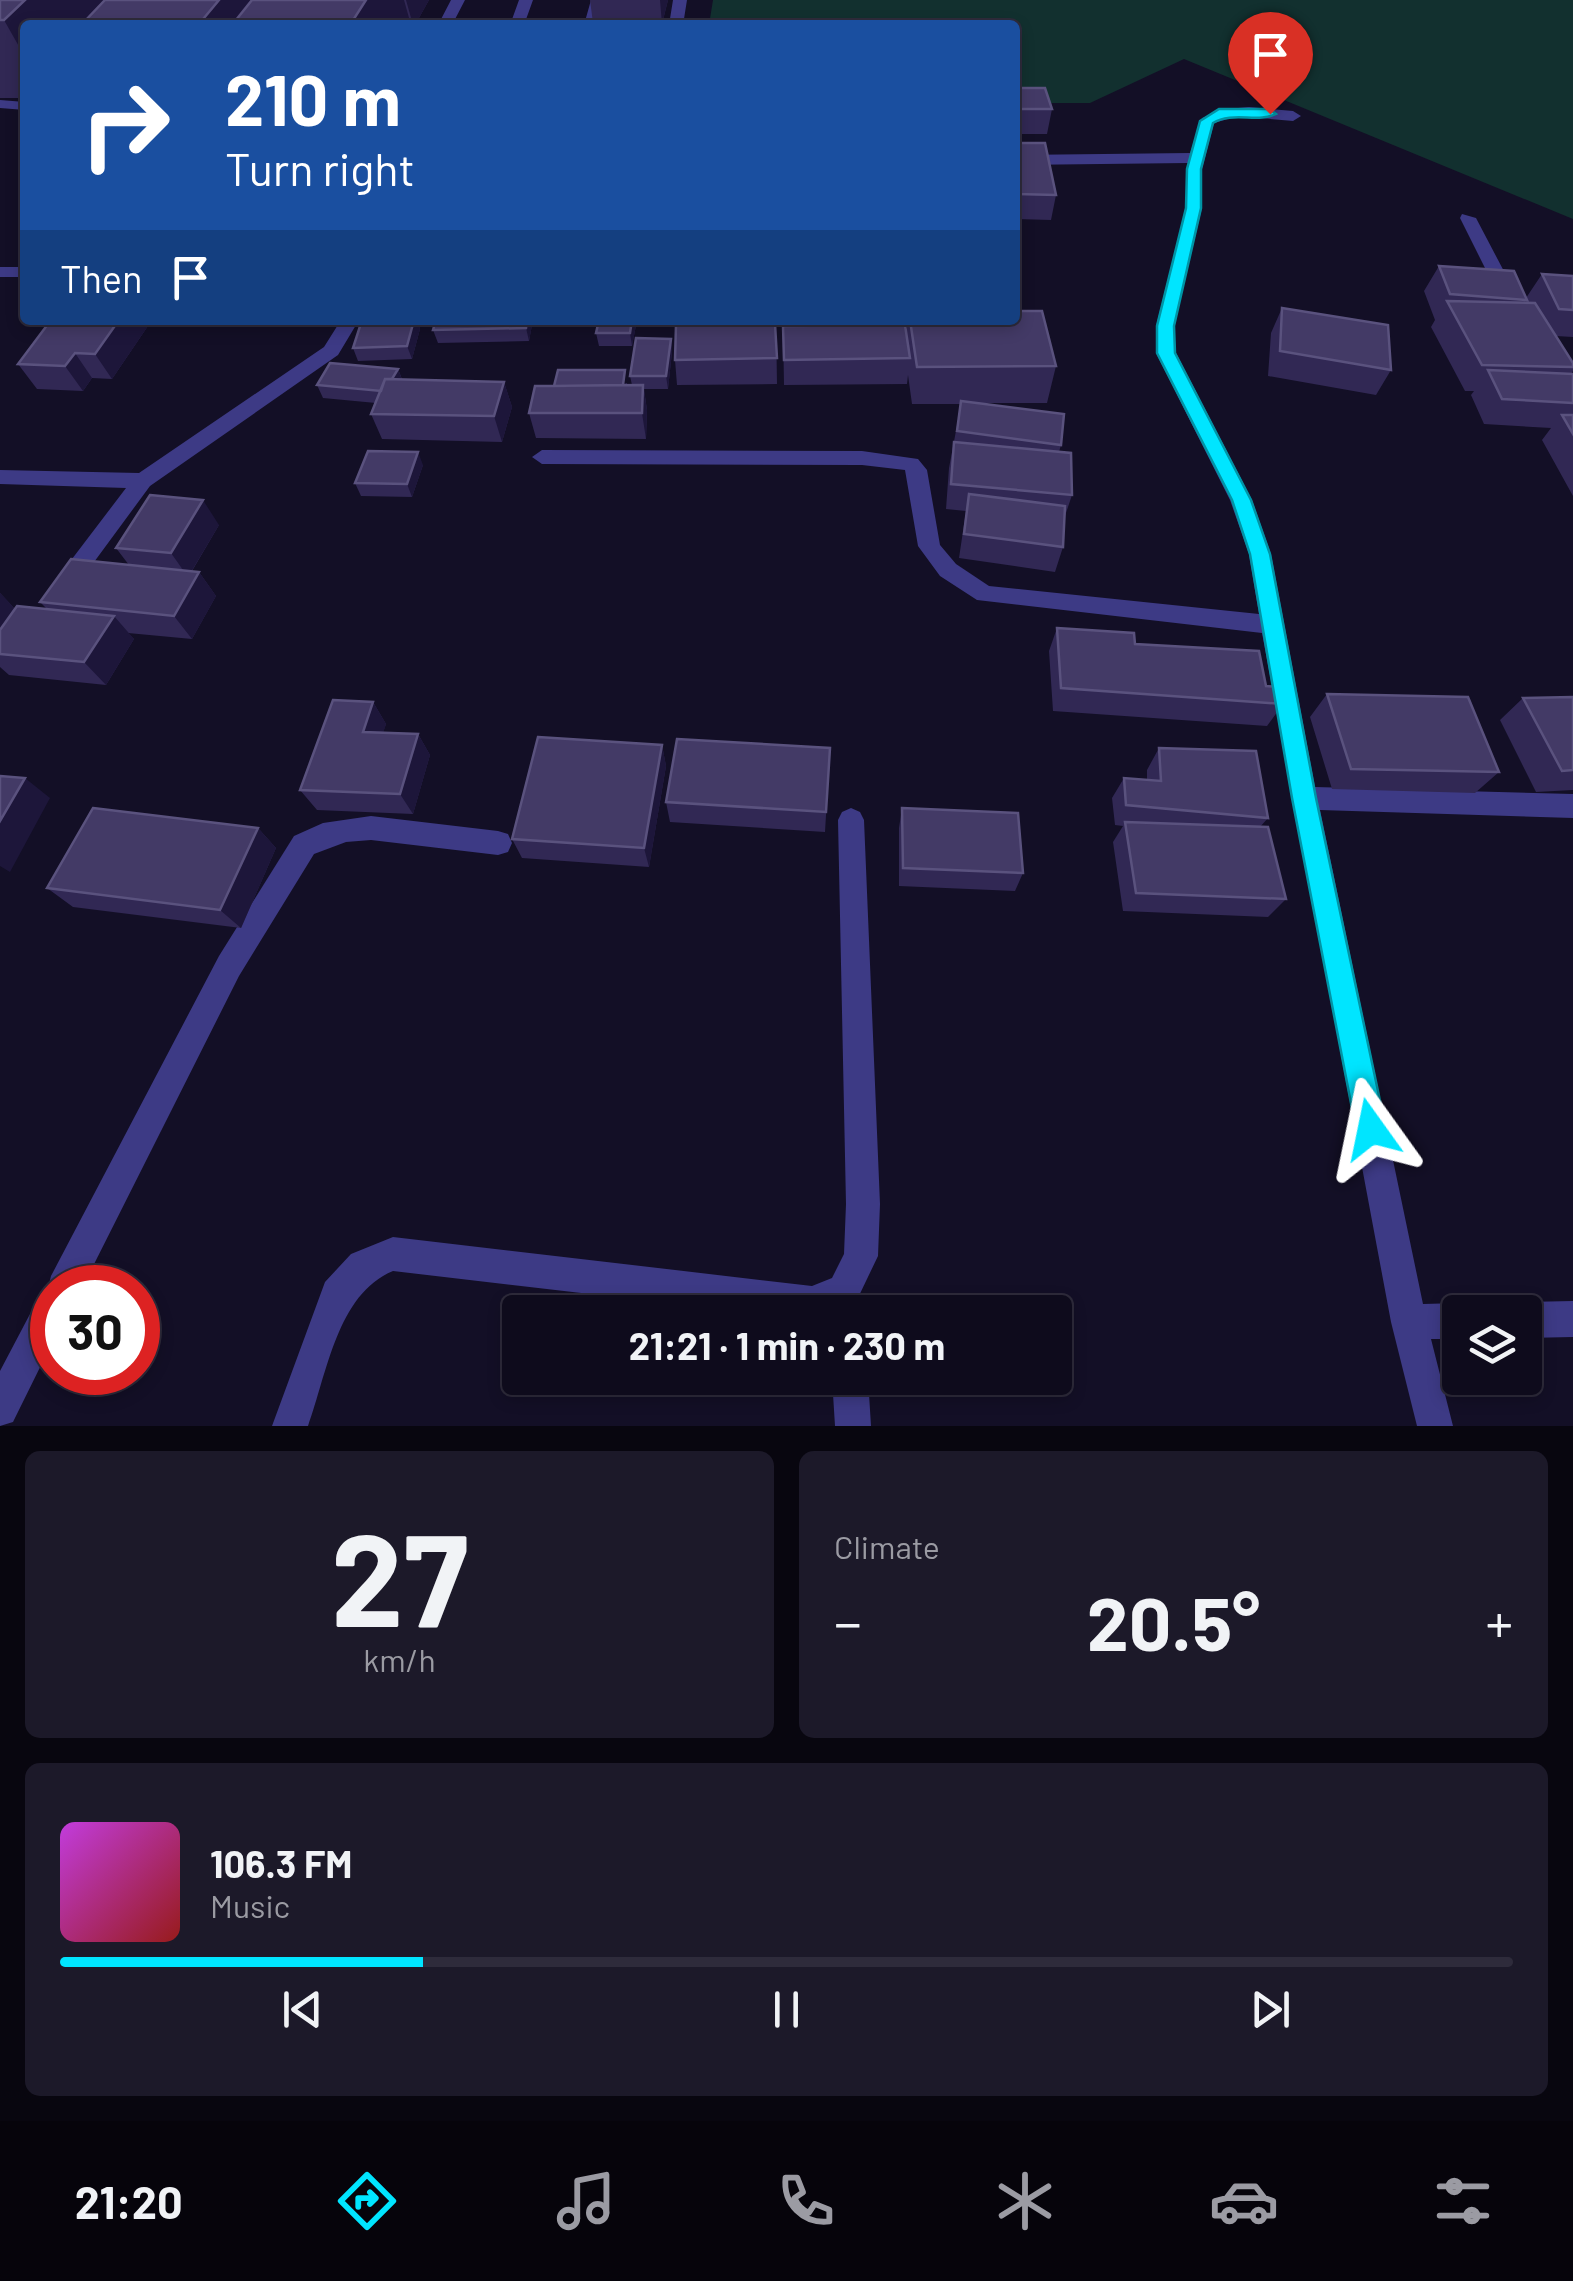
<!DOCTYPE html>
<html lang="en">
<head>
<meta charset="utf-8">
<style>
  :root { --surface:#0e0b1c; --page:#1c1929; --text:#f1f3f6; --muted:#9b9ba3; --line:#2e2b3b; --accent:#00e5ff }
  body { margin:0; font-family:Barlow,sans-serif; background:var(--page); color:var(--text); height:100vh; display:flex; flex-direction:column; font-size:38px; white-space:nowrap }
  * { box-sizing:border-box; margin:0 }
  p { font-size:32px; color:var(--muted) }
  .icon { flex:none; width:55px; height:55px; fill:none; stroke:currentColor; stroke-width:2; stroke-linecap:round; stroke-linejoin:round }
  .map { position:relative; height:1426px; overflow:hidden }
  .panel { display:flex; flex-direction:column; gap:25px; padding:25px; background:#08060f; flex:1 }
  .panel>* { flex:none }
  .banner { position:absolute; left:20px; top:20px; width:1000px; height:305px; border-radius:10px; box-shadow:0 5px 15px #0003,0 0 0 2px var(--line); background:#1a4fa0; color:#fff; overflow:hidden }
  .tools { position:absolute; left:1442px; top:1295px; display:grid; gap:20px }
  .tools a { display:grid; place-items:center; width:100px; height:100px; border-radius:10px; background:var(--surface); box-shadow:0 5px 15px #0003,0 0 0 2px var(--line); font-size:50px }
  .speed { position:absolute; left:30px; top:1265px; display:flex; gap:20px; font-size:50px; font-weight:700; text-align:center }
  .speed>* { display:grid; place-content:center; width:130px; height:130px; border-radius:50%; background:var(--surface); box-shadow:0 5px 15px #0003,0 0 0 2px var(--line); line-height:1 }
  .speed .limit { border:15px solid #d22; background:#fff; color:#111 }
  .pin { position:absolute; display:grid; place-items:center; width:85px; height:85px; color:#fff; margin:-102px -42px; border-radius:50% 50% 50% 0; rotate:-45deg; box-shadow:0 0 10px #0007 }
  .pin .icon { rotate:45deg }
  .me { position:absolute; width:110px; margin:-55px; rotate:348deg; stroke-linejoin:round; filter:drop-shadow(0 0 8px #0008) }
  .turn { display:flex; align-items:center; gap:35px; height:210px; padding:0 40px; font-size:45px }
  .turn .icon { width:130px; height:130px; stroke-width:2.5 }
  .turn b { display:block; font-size:70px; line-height:85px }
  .then { display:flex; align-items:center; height:95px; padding:0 40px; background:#0003; gap:20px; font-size:38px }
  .big { font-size:75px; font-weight:700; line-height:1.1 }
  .panel .card { flex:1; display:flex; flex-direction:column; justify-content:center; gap:15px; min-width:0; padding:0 35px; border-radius:15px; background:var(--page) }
  .panel .dial { align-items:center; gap:0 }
  .dial b { font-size:130px; line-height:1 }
  .song { display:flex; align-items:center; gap:30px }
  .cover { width:120px; height:120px; border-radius:15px; background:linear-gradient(135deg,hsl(290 70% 55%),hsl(0 70% 35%)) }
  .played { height:10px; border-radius:5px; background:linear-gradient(90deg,var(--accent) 25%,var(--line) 25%) }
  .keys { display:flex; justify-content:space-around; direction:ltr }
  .heat { display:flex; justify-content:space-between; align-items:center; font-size:55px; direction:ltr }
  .panel .tiles { flex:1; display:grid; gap:25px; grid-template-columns:1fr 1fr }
  .card:last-child { grid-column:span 2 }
  .trip { position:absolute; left:502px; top:1295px; width:570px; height:100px; border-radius:10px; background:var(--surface); box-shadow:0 5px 15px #0003,0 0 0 2px var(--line); font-weight:700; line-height:100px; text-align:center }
  .menu { display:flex; height:160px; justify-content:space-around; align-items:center; background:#06040b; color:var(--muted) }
  .menu .icon { width:70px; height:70px }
  .menu .active { color:var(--accent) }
  .menu b { font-size:45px; color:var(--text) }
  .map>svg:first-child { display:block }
  .green { fill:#12302f }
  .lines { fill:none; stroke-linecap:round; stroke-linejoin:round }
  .minor { fill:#3d3a85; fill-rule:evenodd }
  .wall { fill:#312854 }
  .shaded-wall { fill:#1d163a }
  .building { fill:#433a66; stroke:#5a527e; stroke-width:2.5 }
  .route { fill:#00e5ff; stroke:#0095a6; stroke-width:2.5 }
</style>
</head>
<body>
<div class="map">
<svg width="1573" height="1426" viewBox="0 0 1573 1426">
  <rect width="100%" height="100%" fill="#130f26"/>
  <path class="green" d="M713,0H1573V219L1184,59L1090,103H1015V25H709Z"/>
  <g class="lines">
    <path class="minor" d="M451,0H465L452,25H438Z
      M519,0H533L524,25H510Z
      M591,0H605L598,25H584Z
      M673,0H687L683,25H669Z
      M0,100L25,102V110L0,108Z
      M1249,107L1293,111L1301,116L1293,121L1238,116L1214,123L1202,169V208L1174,326L1176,353L1252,500L1271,554L1315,787L1573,794V818L1320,810L1423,1304L1460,1303L1474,1312H1460V1339H1431L1453,1426H1417L1391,1322L1262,633L977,600L940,576L918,546L905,470L862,465L542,464L532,457L542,450L862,451L918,459L927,470L940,545L956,564L989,586L1259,614L1249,554L1230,500L1156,353V326L1186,208L1188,163L1015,165V155L1190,153L1202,118L1227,109Z
      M1462,214L1476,218L1518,298L1515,302L1500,298L1460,218Z
      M0,267H25V277H0Z
      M341,320H359L338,355L150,486L72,592H56L53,586L56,580L126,488L0,484V470L139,473L324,347Z
      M851,808L860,812L864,820L880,1204L878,1256L856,1302L831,1312H745L393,1271C337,1294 327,1374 308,1426H272L325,1282L351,1254L393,1237L812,1286L832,1278L844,1254L846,1204L838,820L842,812Z
      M371,816L498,831L508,834L512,843L508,852L498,855L371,840L346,842L314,854L239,976L82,1288H52V1343L13,1422L0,1426V1371L40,1295L47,1292L51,1276L219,956L294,836L323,823Z
      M1573,1301V1337L1525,1338V1312H1511L1525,1302Z
      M832,1378H868L871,1426H835Z"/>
  </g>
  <path class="wall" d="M0,0H429L415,25H25V98H0Z
    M590,0H668L662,24L593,23Z
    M1015,88L1052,109L1047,134H1015Z
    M1015,143L1056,195L1051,220L1015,219Z
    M1439,266L1526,298L1542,274L1573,276V337L1556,336L1573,363V371L1571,374H1573V496L1542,440L1551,428L1484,424L1471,395L1474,391H1465L1431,327L1435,320L1424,291Z
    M1282,308L1391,370L1376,395L1268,376L1271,333Z
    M51,320H152L112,379L92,378L83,391L37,389L18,364Z
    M362,320H417L420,329L412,359L358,361L353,348Z
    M436,320H530L532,325L529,341L438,343L433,330Z
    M599,320H637L632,346H599L596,333Z
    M676,320H776L777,384L677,385L675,360Z
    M908,320H1015L1056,366L1047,403H980L1061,445L1059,452L1072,495L1064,519L1063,547L1055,572L959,558L966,511L946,509L949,468L961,404H912L908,375L907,384L784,385L783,326L906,332Z
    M671,339L672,352L668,389H644L647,410L646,439L536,438L529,413L627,383V385H632L630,376Z
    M398,369L402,379L504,382L512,407L502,442L382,439L371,414L376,403L323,398L317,385Z
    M423,465L412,497L361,496L355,483Z
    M219,525L192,571L199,572L216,596L192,639L128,633L134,639L106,685L9,675L0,667V593L15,609H47L40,602L129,565L116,548Z
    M1057,628L1135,644L1266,686L1283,704L1267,726L1053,711L1049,651Z
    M1327,694L1499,772L1475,793L1332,789L1310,717Z
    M1573,697V790L1536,792L1500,720L1523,698Z
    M373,702L386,724L383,732L418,734L430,755L413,814L317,810L300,790Z
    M662,745L666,766L649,867L522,858L512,839Z
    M830,748L825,832L670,822L666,802Z
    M1159,748L1268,818L1260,827L1286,899L1268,917L1123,911L1113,842L1123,826L1115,825L1112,798L1124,778L1147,780V770Z
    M902,808L1023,873L1015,891L899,886V828Z
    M258,828L276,848L241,928L73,907L47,888Z"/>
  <path class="shaded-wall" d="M25,0H140L84,22L85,25H25V57L4,20Z
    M219,0H272L281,25H199Z
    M366,0H404L411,25H350Z
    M406,0H429L415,25H413Z
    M660,0H668L662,24Z
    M119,320H152L112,379L95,354Z
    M414,320H417L420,329L412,359L407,346Z
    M527,320H530L532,325L529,341L526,328Z
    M632,320H637L632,346L630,333Z
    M671,339L672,352L668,389L666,376Z
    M75,353L92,378L83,391L65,366Z
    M398,369L403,382L386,391Z
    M504,382L512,407L502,442L494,416Z
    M643,385L647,410L646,439L642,413Z
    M418,452L423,465L412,497L407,484Z
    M203,500L219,525L188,577L171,553Z
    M199,572L216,596L192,639L174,616Z
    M0,593L18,612L0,638Z
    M114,616L134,639L106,685L84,662Z
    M373,702L386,724L377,753L363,732Z
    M418,734L430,755L413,814L400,794Z
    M662,745L666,766L649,867L644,848Z
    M25,778L50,798L10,872L0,866V821Z
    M258,828L276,848L241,928L220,910Z"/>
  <path class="building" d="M0,0H25L4,20H0Z
    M105,0H219L199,24L84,22Z
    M252,0H366L350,25H232Z
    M1015,88H1045L1052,109H1015Z
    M1015,143H1045L1056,195L1015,194Z
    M1439,266L1514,271L1527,300L1450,294Z
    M1542,274L1573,276V310L1559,309Z
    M1447,301L1535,303L1573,363V367L1482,365Z
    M1282,308L1388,325L1391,370L1280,351Z
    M1015,311H1042L1056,366L917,367L910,320H1015Z
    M51,320H119L95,354L75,353L65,366L18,364Z
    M362,320H414L407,346L353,348Z
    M436,320H527L526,328L433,330Z
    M599,320H632L630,333H596Z
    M775,324L777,358L675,360L676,325Z
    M905,325L910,358L784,360L783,326Z
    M636,338L671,339L666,376H630Z
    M330,363L398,369L392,379H385L381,391L317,385Z
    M558,370H625L623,385L554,386Z
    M1488,370L1573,374V403L1502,399Z
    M385,379L504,382L494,416L371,414Z
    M643,385L642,413H529L535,386Z
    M961,401L1064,414L1061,445L957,431Z
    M1562,415H1573V434Z
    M954,442L1071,453L1072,495L951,484Z
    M368,451L418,452L407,484L355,483Z
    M969,494L1065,506L1063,547L964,534Z
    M150,495L203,500L171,553L116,548Z
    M71,559L199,572L174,616L40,602Z
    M17,606L114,616L84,662L0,654V630Z
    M1057,628L1134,633L1135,644L1259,651L1266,686L1279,687L1283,704L1061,688Z
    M1327,694L1468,697L1499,772L1351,769Z
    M1573,697V770L1562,771L1523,698Z
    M333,700L373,702L363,732L418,734L400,794L300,790Z
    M538,737L662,745L644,848L512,839Z
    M677,739L830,748L826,812L666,802Z
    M1159,748L1256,751L1268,818L1126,805L1124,778L1161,781Z
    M0,776L25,778L0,821Z
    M93,808L258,828L220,910L47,888Z
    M902,808L1018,813L1023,873L903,868Z
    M1125,822L1268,827L1286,899L1136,893Z"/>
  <path class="route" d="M1219,109H1270L1276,114C1258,123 1232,111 1213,123L1201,169V208L1174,326L1175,353L1251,500L1270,554L1316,798L1386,1129L1381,1139L1371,1144L1361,1139L1356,1129L1292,798L1250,554L1232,500L1157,353V326L1186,208L1187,169L1200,121Z"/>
</svg>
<div class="tools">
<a><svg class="icon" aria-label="layers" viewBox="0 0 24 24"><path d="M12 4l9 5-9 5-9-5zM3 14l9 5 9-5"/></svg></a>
</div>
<div class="speed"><div class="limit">30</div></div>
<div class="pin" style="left:1270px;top:114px;background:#d93025"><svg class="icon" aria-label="arrive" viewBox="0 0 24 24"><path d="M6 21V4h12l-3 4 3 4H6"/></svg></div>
<svg class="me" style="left:1371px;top:1129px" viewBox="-20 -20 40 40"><path d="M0-17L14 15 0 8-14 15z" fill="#00e5ff" stroke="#fff" stroke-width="4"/></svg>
<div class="trip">21:21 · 1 min · 230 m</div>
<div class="banner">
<div class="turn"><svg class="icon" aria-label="right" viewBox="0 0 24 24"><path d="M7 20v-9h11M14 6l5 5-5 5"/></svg><div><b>210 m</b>Turn right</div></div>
<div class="then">Then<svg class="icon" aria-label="arrive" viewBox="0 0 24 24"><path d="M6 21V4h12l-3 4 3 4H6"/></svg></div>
</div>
</div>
<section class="panel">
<div class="tiles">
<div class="card dial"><b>27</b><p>km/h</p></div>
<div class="card"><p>Climate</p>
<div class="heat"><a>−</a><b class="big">20.5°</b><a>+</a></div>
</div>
<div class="card">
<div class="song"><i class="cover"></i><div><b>106.3 FM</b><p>Music</p></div></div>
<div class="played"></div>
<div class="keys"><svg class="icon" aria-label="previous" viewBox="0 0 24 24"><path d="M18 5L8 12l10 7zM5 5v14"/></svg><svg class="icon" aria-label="pause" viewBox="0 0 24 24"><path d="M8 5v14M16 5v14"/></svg><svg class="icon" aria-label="next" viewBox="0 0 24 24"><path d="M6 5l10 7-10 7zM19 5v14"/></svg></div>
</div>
</div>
</section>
<nav class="menu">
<b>21:20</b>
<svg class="icon active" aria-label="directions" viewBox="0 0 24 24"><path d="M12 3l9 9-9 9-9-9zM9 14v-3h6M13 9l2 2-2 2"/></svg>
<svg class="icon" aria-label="music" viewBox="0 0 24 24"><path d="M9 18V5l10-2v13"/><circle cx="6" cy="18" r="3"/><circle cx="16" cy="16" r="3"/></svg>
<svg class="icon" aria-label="phone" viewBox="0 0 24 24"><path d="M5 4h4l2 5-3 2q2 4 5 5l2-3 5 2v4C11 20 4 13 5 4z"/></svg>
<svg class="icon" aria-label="climate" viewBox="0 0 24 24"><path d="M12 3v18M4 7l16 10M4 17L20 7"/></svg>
<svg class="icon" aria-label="car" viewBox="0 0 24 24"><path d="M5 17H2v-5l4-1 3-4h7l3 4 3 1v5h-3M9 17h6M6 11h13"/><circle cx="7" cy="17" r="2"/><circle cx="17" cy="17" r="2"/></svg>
<svg class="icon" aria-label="filters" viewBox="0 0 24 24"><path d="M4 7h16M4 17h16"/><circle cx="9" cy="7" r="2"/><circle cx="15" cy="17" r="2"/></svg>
</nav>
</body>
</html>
